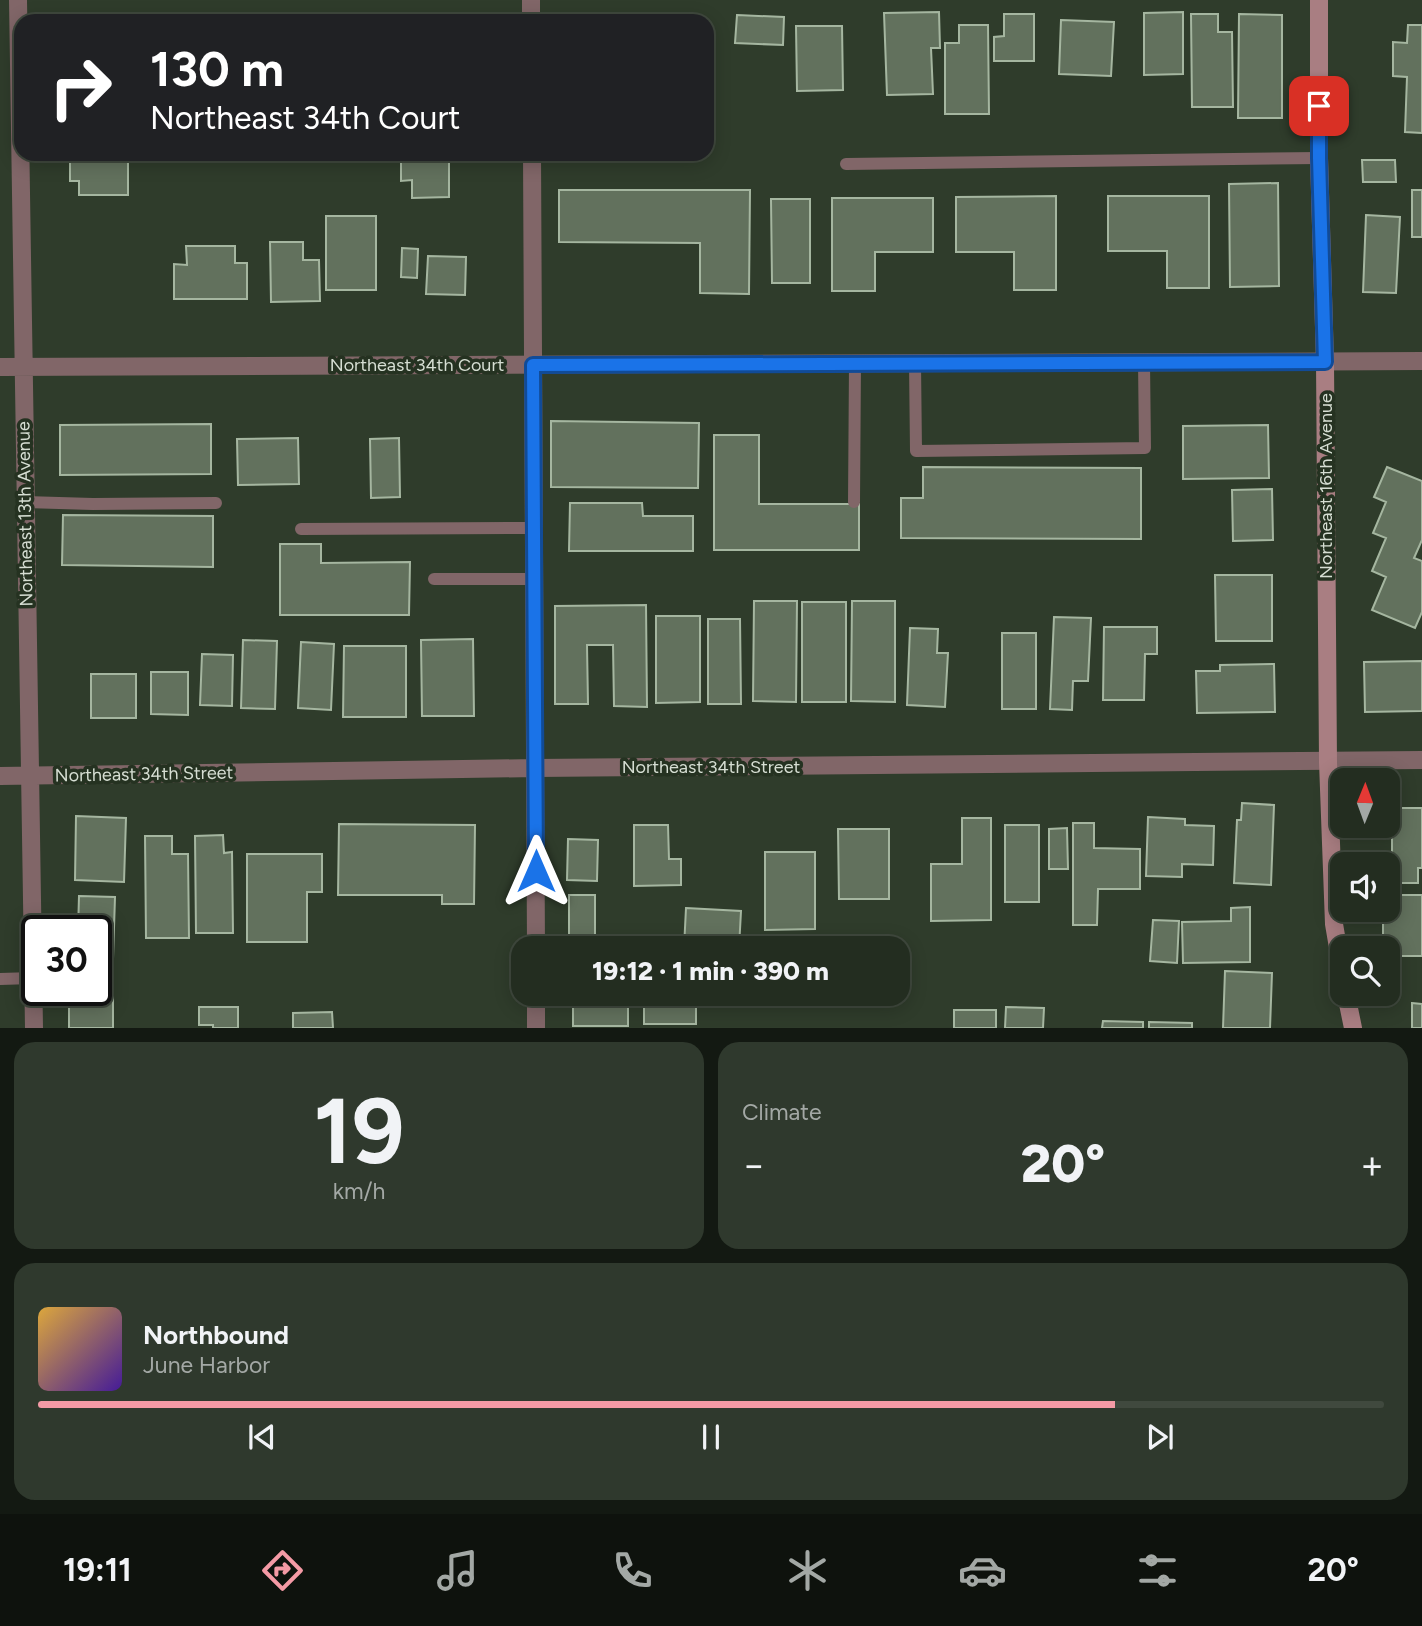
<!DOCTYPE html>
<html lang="en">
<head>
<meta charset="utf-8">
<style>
  :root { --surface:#232d20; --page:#2f392d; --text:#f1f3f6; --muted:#a3a8a5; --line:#40493e; --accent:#f49aa5 }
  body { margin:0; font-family:Figtree,sans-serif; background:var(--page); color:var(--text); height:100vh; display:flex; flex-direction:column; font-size:26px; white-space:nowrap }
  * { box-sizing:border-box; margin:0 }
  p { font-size:23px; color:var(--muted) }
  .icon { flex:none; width:38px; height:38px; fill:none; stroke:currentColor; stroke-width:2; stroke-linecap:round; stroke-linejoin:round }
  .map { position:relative; height:1028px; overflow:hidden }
  .side { display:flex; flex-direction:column; gap:14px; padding:14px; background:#131912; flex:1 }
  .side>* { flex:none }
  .banner { position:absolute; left:14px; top:14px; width:700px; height:147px; border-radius:21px; box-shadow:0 4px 18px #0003,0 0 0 2px var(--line); background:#202124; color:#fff; overflow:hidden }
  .needle { width:46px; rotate:1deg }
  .controls { position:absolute; left:1330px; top:768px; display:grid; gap:14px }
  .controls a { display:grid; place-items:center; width:70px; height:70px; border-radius:14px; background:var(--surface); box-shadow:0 4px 18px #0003,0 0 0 2px var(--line); font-size:35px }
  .speed { position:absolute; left:21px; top:915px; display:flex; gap:14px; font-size:35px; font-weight:700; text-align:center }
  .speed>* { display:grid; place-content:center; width:91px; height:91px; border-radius:50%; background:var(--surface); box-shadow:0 4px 18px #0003,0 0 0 2px var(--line); line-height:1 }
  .speed .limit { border:4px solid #111; border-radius:10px; background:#fff; color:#111 }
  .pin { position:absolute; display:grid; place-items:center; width:60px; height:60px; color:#fff; margin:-30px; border-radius:14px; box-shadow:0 4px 10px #0006 }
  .me { position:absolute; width:77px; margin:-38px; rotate:0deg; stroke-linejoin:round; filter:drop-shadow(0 0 5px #0008) }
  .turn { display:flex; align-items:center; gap:24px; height:147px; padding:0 21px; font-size:32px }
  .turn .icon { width:91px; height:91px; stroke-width:2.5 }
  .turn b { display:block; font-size:49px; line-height:60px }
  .big { font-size:52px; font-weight:800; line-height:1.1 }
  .side .card { flex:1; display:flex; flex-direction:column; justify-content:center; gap:10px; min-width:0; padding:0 24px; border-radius:21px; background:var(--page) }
  .side .dial { align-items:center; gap:0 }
  .dial b { font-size:91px; line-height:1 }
  .song { display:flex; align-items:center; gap:21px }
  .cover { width:84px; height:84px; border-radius:10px; background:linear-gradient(135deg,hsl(40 70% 55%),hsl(260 70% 35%)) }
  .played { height:7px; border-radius:4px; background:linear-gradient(90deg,var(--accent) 80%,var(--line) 80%) }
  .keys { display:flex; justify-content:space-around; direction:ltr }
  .heat { display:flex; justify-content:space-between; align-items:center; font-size:38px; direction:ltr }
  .side .tiles { flex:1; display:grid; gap:14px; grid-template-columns:1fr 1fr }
  .card:last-child { grid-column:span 2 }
  .trip { position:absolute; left:511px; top:936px; width:399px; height:70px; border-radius:21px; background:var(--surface); box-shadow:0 4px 18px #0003,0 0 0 2px var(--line); font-weight:800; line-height:70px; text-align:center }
  .menu { display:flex; height:112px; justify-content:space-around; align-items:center; background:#0e120d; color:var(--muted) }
  .menu .icon { width:49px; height:49px }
  .menu .on { color:var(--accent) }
  .menu b { font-size:32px; color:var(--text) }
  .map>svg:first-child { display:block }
  .building { fill:#62715d; stroke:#a5b6a0; stroke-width:2 }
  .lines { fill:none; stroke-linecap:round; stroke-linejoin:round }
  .lane { stroke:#816668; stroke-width:12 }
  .street { stroke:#816668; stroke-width:18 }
  .secondary { stroke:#a97e82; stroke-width:18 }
  .route-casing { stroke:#114b97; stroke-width:18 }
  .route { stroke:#1a73e8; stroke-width:12 }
  .labels { text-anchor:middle; stroke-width:7; stroke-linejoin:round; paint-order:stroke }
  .street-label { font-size:18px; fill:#d6ded3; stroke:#253221 }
</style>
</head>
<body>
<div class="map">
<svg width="1422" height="1028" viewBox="0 0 1422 1028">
  <rect width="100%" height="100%" fill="#2f3c2b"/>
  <path class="building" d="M939,12L940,48H931L933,94L887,95L884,13Z
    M1183,12V74L1144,75V13Z
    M1004,14H1034V61H994V37L1004,36Z
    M1191,14H1218V32H1232L1233,107H1192Z
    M1239,14L1282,15V118H1238Z
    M694,15V21H654V16Z
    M737,15L784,17L783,45L735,43Z
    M567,16H632V21H567Z
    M421,17H474V21H421Z
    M1061,20L1114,22L1111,76L1059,74Z
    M959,25H988L989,114H945V43H959Z
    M1408,25H1422V133L1405,132L1407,77L1393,76V42L1407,43Z
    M796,26H842L843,90L797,91Z
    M70,154H128V195H79V181H70Z
    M401,154H462V160H449V197L412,198V180L401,181Z
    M1362,160H1395L1396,182H1363Z
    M1278,183L1279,286L1230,287L1229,184Z
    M559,190H750L749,294L700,293V243L559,242Z
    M1412,190H1422V237H1412Z
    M1056,196V290H1014V252H956V197Z
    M1108,196H1209V288H1167V251H1108Z
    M832,198H933V252H875V291H832Z
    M771,199H810V283H772Z
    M1366,215L1400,217L1396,293L1363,292Z
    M326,216H376V290H326Z
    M270,242H303V260H319L320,301L271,302Z
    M186,246H235V263H247V299H174V264L187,265Z
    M402,248L418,249L417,278L401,277Z
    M428,256L466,257L465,295L426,294Z
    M551,421L699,423L698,488L551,487Z
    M211,424V474L60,475V425Z
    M1268,425L1269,478L1183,479V426Z
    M714,435H759V504H859V550H714Z
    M298,438L299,484L238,485L237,439Z
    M399,438L400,497L371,498L370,439Z
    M923,467L1141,468V539L901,538V498H923Z
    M1387,467L1422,481V540L1414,558L1422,561V612L1415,628L1372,610L1386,577L1372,571L1386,538L1373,533L1386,502L1374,497Z
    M1272,489L1273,540L1233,541L1232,490Z
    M570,503H642L643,516H693V551H569Z
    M63,515L213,516V567L62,565Z
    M280,544H321V563L410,562L409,615H280Z
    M1215,575H1272V641H1216Z
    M754,601H797L796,702L753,701Z
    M852,601H895V702L851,701Z
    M802,602H846V702H802Z
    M646,605L647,707L614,706L613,645H587L588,704H555V606Z
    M656,616H700V702L656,703Z
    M1054,617L1091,618L1088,681H1073L1072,710L1050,709Z
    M708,619H740L741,704H708Z
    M1104,627H1157V654H1145L1144,700H1103Z
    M910,628L938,629L937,653H948L945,707L907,705Z
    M1002,633H1036V709H1002Z
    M473,639L474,716H422L421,640Z
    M243,640L277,641L275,709L241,708Z
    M301,642L334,644L331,710L298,708Z
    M344,646H406V717H343Z
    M202,654L233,655L232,706L200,705Z
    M1422,661V711L1365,712L1364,662Z
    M1274,664L1275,712L1197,713L1196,671H1220V665Z
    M151,672H188V715L151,714Z
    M91,674H136V718H91Z
    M1242,803L1274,805L1271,885L1234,883L1237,820H1241Z
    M1392,808H1422V868H1418V883H1392Z
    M76,816L126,818L124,882L75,880Z
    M1148,817L1185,819V825L1214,826L1213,865L1182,864V877L1146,876Z
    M962,818H991V920L931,921V864H962Z
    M1073,823H1094V848L1140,849V889H1098L1097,925H1073Z
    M339,824L475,825L474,904H442V895H338Z
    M634,825H668L669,859H681V885L634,886Z
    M1005,825H1039V902H1005Z
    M1067,828L1068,869H1049V829Z
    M838,829H889V899H839Z
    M223,835L224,853L232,852L233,933H196L195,836Z
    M145,836H172V854H188L189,938H146Z
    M568,839L598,840L597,881L567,880Z
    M765,852H815V929L765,930Z
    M247,854H322V892H307V942H247Z
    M569,895H595V943H569Z
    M1388,895H1422V956H1388V948H1383V910H1388Z
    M79,896L115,897L113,959H96V931H78Z
    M1250,907V962L1183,963L1182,922L1231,921V908Z
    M686,908L741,911L739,948H684Z
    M1153,920L1179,921L1177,963L1150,961Z
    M1225,971L1272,973L1270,1028H1223Z
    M69,990H113V1028H69Z
    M573,994H628V1026H573Z
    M644,994H696V1024H644Z
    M1412,1003L1422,1004V1028H1412Z
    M199,1007H238V1028H213V1025H199Z
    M1006,1007L1044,1008L1043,1028H1005Z
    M954,1010H996V1028H954Z
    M332,1012L333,1028H293V1013Z
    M1103,1021L1143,1022V1028H1102Z
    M1149,1022L1192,1023V1028H1149Z"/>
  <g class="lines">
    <path class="lane" d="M846,164L1319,158
      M915,363L916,451L1145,448L1144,362
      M25,502L93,504L216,503
      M854,502L855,363
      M301,529L534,528
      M434,579H534
      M0,979L33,978"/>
    <path class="street" d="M18,0L34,1028
      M531,0V21
      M532,154L536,948
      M0,367L1422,361
      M0,776L535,768L1422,760
      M536,994V1028"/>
    <path class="secondary" d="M1319,0V158L1325,362L1328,762L1334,924L1342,971
      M1346,994L1353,1028"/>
  </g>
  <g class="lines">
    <g class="route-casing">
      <path id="route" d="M536,871L533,365L1325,362L1319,158V106"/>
    </g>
    <use href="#route" class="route"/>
  </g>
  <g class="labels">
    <g class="street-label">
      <text x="417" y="371">Northeast 34th Court</text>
      <text transform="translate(1326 486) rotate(-90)" y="6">Northeast 16th Avenue</text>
      <text transform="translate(25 514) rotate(-91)" y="6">Northeast 13th Avenue</text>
      <text x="711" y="773">Northeast 34th Street</text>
      <text transform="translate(144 774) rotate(-1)" y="6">Northeast 34th Street</text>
    </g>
  </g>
</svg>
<div class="controls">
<a><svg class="needle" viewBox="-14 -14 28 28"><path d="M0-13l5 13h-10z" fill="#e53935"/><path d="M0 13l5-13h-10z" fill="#a3a8a5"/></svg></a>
<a><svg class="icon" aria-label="sound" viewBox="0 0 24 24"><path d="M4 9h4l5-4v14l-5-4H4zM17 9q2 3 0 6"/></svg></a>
<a><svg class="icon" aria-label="search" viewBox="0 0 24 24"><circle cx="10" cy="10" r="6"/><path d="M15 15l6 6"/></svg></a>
</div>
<div class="speed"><div class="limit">30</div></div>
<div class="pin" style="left:1319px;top:106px;background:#d93025"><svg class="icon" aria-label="arrive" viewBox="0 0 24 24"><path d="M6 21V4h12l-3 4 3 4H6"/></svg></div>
<svg class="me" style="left:536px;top:871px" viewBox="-20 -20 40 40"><path d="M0-17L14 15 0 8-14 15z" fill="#1a73e8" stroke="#fff" stroke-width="4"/></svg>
<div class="trip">19:12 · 1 min · 390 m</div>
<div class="banner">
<div class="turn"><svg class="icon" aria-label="right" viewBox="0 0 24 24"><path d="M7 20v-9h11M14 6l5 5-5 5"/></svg><div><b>130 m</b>Northeast 34th Court</div></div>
</div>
</div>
<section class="side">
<div class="tiles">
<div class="card dial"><b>19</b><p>km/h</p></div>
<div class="card"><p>Climate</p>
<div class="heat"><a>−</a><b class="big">20°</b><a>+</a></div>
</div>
<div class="card">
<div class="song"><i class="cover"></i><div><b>Northbound</b><p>June Harbor</p></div></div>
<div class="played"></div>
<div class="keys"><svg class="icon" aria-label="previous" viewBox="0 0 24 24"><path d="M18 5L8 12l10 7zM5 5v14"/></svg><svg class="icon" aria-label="pause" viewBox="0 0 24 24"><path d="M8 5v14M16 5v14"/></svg><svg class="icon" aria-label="next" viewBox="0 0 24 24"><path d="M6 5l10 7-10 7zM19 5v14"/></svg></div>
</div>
</div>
</section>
<nav class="menu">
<b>19:11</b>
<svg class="icon on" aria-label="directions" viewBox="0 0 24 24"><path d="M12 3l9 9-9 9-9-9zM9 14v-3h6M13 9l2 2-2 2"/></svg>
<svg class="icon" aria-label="music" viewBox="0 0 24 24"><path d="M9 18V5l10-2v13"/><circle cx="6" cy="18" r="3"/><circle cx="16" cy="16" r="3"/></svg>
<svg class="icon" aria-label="phone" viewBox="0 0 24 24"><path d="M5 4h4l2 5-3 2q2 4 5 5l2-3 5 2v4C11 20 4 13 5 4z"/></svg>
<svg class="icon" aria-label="climate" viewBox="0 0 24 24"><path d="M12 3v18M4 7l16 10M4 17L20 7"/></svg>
<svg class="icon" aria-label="car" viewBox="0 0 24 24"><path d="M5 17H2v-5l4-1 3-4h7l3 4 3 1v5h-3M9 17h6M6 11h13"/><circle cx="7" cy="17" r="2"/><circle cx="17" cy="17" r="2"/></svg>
<svg class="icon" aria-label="filters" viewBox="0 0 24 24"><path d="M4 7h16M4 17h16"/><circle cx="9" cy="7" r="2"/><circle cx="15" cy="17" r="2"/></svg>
<b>20°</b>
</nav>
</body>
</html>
